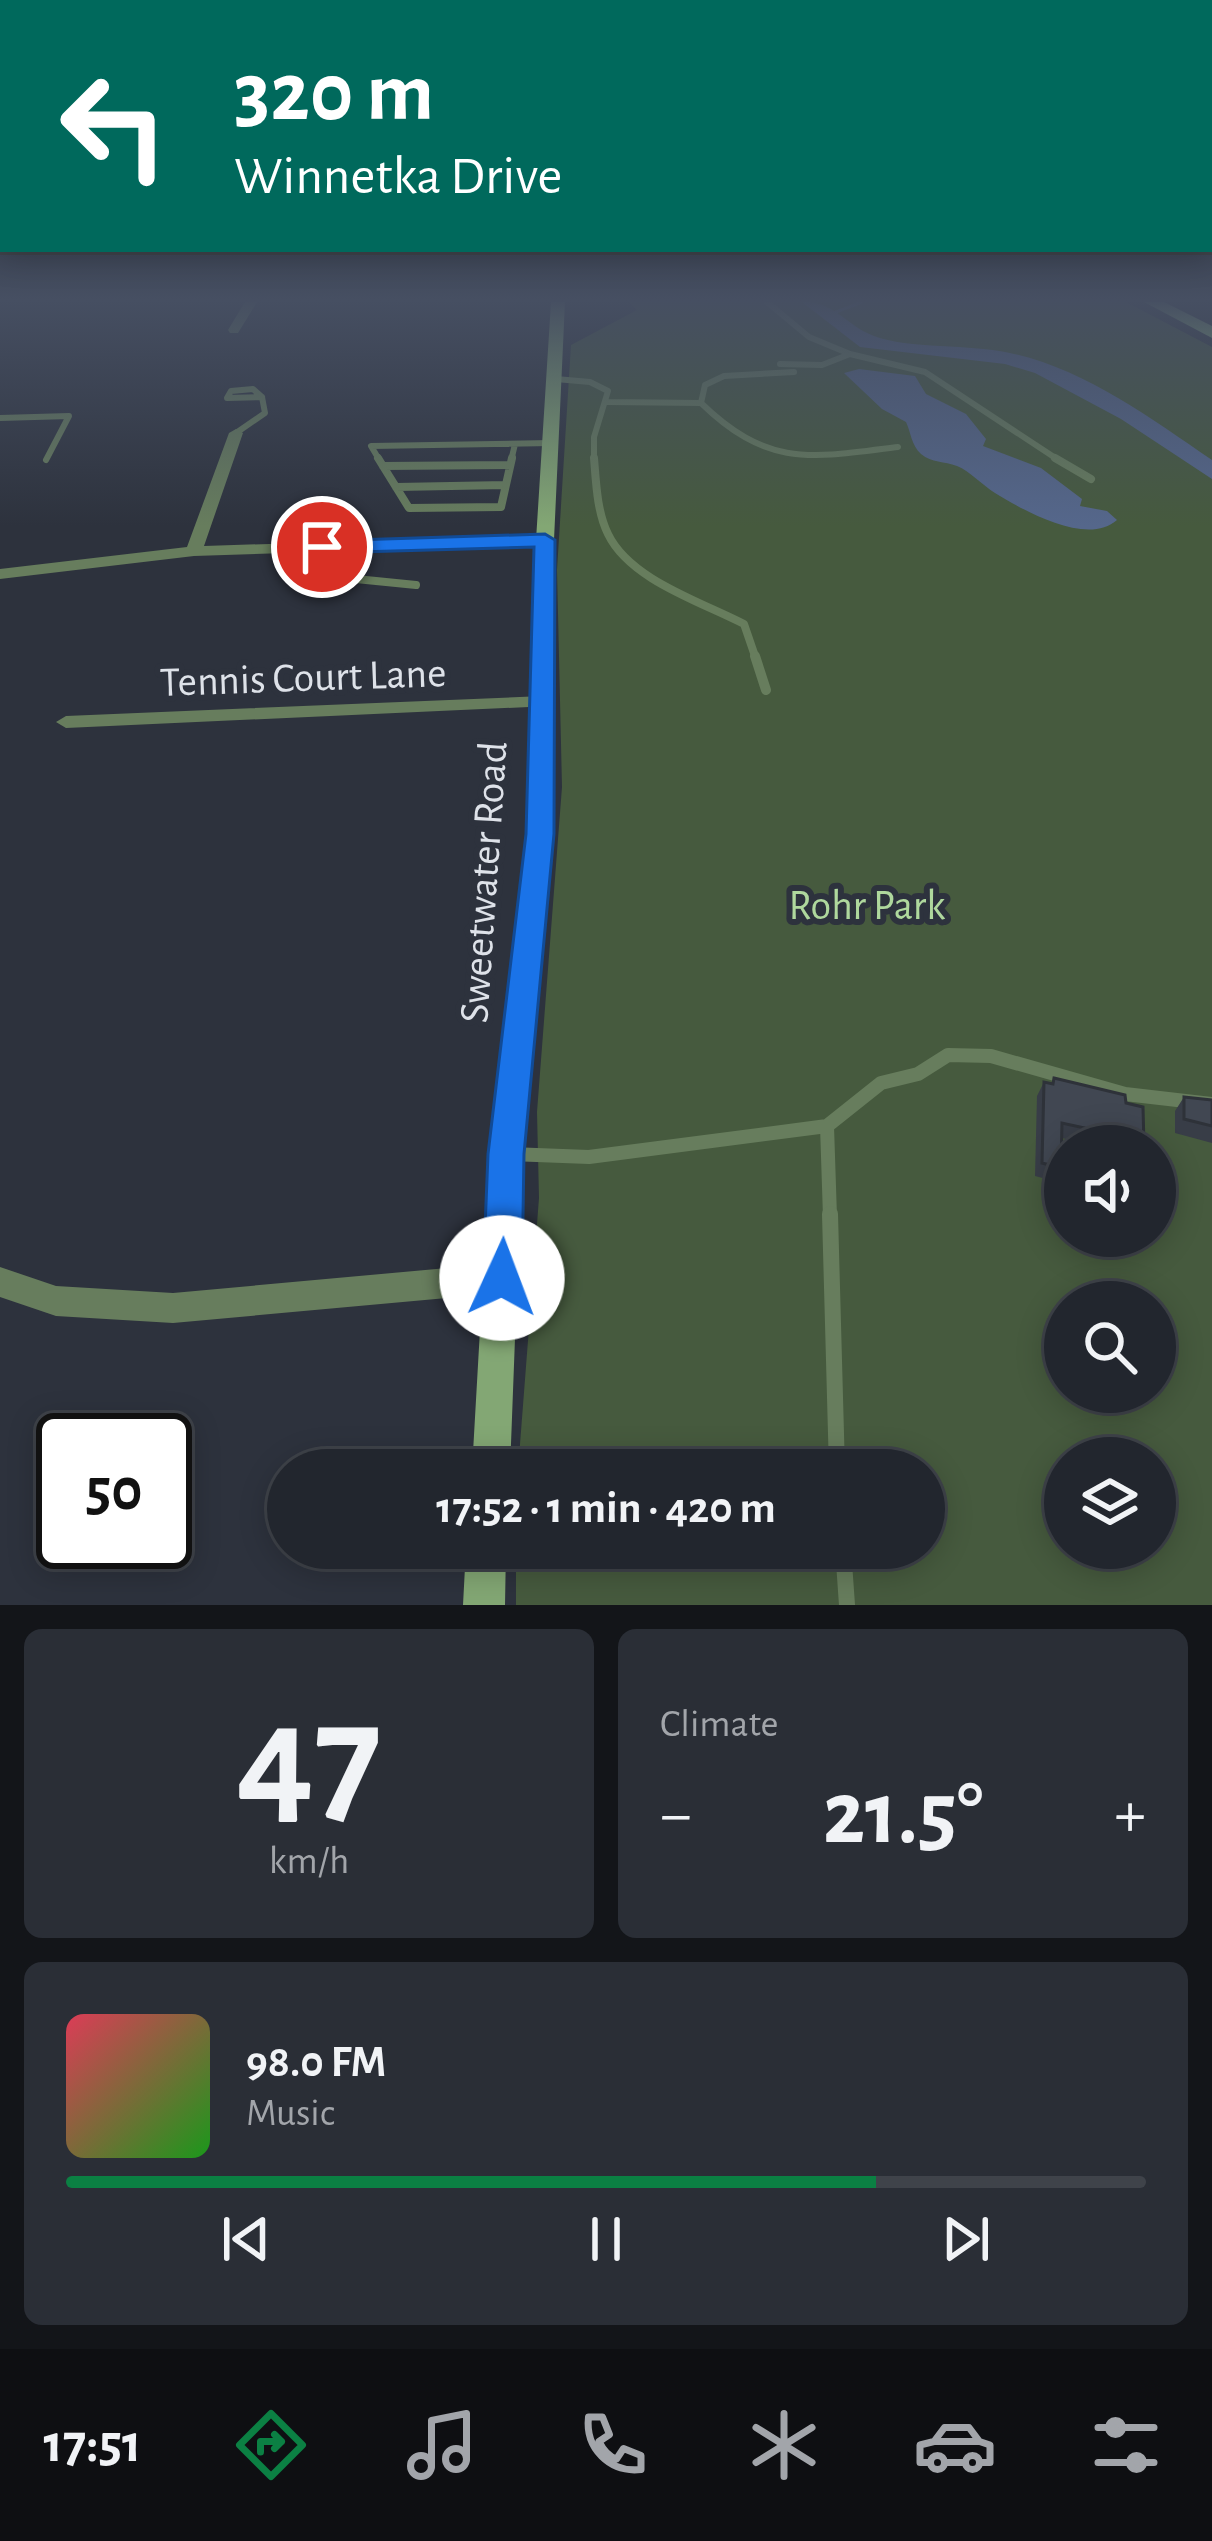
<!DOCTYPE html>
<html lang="en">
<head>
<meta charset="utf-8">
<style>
  :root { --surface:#22262e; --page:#2a2e36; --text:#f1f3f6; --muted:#a2a5aa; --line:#3f434a; --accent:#0b8043 }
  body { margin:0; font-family:"Alegreya Sans",sans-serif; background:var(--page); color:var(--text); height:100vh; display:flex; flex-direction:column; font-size:45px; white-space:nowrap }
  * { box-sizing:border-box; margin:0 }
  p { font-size:39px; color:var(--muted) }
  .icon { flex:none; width:66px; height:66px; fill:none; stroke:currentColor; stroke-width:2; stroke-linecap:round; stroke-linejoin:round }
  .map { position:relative; height:1605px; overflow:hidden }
  .sheet { display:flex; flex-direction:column; gap:24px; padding:24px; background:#131519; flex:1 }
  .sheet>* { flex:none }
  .guide { position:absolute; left:0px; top:0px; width:1212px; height:252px; box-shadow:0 6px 30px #0003,0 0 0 3px var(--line); background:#00695c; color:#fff; overflow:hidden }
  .tools { position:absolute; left:1044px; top:1125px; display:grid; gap:24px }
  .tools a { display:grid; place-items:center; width:132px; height:132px; border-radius:50%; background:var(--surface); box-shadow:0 6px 30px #0003,0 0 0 3px var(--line); font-size:60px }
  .speed { position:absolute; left:36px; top:1413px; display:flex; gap:24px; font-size:60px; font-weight:700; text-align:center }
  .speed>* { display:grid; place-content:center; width:156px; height:156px; border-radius:50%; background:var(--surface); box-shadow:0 6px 30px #0003,0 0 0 3px var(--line); line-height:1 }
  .speed .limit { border:6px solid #111; border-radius:18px; background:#fff; color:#111 }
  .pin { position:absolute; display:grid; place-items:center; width:102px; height:102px; color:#fff; margin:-51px; border:6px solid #fff; border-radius:50%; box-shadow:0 3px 12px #0007 }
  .me { position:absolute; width:132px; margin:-66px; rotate:2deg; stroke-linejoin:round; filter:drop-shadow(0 0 9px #0008) }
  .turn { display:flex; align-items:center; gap:42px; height:252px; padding:0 36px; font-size:54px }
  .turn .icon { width:156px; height:156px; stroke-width:2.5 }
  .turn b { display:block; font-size:84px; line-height:102px }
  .big { font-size:90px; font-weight:700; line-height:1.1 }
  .sheet .widget { flex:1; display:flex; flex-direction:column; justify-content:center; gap:18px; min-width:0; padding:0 42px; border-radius:18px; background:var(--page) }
  .sheet .dial { align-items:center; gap:0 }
  .dial b { font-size:156px; line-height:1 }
  .song { display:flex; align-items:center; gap:36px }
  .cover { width:144px; height:144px; border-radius:18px; background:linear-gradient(135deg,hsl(350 70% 55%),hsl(120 70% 35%)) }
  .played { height:12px; border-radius:6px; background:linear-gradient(90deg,var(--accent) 75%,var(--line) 75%) }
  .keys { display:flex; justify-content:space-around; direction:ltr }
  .heat { display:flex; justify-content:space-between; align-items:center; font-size:66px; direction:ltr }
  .sheet .tiles { flex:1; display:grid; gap:24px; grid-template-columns:1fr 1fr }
  .widget:last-child { grid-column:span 2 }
  .trip { position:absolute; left:267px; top:1449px; width:678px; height:120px; border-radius:60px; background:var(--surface); box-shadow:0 6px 30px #0003,0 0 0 3px var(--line); font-weight:700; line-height:120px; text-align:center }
  .tab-bar { display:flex; height:192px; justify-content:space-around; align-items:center; background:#0e0f12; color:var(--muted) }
  .tab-bar .icon { width:84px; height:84px }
  .tab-bar .current { color:var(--accent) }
  .tab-bar b { font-size:54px; color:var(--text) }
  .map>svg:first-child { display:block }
  .green { fill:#465a3e; fill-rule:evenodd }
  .water { fill:#55678b }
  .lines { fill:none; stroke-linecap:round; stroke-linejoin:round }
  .stream { stroke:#55678b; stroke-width:3 }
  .river { fill:#55678b; fill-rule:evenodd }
  .lane-far4 { stroke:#677d5d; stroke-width:6 }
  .lane-far3 { stroke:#677d5d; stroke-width:8 }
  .lane-far2 { stroke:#677d5d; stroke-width:10 }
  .lane-far1 { stroke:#677d5d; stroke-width:14 }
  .lane { stroke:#677d5d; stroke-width:16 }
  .street { fill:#677d5d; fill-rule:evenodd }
  .secondary { fill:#83a774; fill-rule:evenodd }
  .primary { fill:#99c785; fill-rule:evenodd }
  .wall { fill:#383d47 }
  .building { fill:#414752; stroke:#2e3239; stroke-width:3 }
  .route { fill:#1a73e8; stroke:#114b97; stroke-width:3 }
  .labels { text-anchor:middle; stroke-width:12; stroke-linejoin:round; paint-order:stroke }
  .street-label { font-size:42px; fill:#dee2e9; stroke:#2d323d }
  .park-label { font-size:42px; fill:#afd89d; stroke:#2d323d }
</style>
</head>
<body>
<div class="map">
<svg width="1212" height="1605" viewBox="0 0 1212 1605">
  <rect width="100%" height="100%" fill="#2d323d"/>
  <path class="green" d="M629,302H1126L1212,347V1605H516V1548H924V1470H518L539,1198L537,1112L562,787L557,570L571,345L637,310ZM1065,1146H1155V1236H1065ZM1065,1302H1155V1392H1065ZM1065,1458H1155V1548H1065Z"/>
  <path class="water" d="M859,369L915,376L926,394L966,414L986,439L983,446L1041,468L1082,499L1080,506L1107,511L1117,520C1087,547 1023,510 995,493C982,485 970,471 957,466C944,461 932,463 921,454C911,445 911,432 906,422L882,409L844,373Z"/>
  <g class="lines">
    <path class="stream" d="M828,315L862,302"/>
    <path class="river" d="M802,302C835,301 845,325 874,336C908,349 972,344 1010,353C1085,369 1150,418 1212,460V479L1121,419L1035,373L1005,364L860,347Z"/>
    <path class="lane-far4" d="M767,302L809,337L850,354L925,372L1060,461
      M780,364L822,365L850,354
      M556,379L590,382L608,391L594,437V461
      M253,389L262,397L227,398L231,391Z
      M608,402L701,403C768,468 811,458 898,447
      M701,403L705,385L724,376L794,372
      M0,418L69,416L46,460
      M236,433L265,413L262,397
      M380,461L371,446L551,443
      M511,461L515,444"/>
    <path class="lane-far3" d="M378,458L409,508L501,507L512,458
      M594,458C596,482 597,512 608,534C630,580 702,602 744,624L756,659
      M1055,458L1091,479
      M383,466L510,465
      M396,487L506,485
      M277,548L278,558L296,573L416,585"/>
    <path class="lane-far2" d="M755,656L766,690"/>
    <path class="lane-far1" d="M827,1126L881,1083L918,1074L948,1055L991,1056L1125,1094L1212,1104
      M510,1154L589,1157L827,1126L830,1217"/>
    <path class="lane" d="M830,1214L837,1470
      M843,1548L847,1605"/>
    <path class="street" d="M245,302H257L238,333H230L228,330Z
      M236,429L243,433L204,546L545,535L553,540L545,545L194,556L0,579V569L187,547L229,433Z
      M543,696L553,702L550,706L66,728L56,722L66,716Z
      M502,1263L513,1268L517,1278L513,1288L502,1293L173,1323L56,1316L0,1297V1267L56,1286L173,1293Z"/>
    <path class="secondary" d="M551,302H565L554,540L552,834L522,1154L510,1470H472L490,1154L528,834L536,540Z
      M466,1548H506L505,1605H463Z"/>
    <path class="primary" d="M1144,302H1164L1212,326V338Z"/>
  </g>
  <path class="wall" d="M1054,1078L1126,1103L1144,1146H1094L1062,1138L1061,1168L1054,1181L1035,1176L1037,1096L1044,1082L1051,1084Z
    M1184,1097L1212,1100V1143L1175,1133V1111Z"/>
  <path class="building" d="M1054,1078L1125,1095L1126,1103L1143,1107L1144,1146H1103V1132L1062,1123L1061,1168L1042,1163L1044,1082L1053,1084Z
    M1184,1097L1212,1100V1126L1184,1119Z"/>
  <linearGradient id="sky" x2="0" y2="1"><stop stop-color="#191c22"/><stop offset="0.57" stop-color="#464f62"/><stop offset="1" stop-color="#464f62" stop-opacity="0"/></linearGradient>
  <rect width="1212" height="526" fill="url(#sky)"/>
  <path class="route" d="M545,534L555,540L554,834L524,1154L522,1278L516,1291L502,1297L488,1291L483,1278L488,1154L526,834L534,547L322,553L311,547L322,541Z"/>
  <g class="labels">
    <g class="street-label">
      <text transform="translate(303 676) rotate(-2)" y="15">Tennis Court Lane</text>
      <text transform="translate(482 882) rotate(-86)" y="15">Sweetwater Road</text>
    </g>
    <g class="park-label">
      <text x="867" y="919">Rohr Park</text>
    </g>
  </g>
</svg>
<div class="tools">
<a><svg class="icon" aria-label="sound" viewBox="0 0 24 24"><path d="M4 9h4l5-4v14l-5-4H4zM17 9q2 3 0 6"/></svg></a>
<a><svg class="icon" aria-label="search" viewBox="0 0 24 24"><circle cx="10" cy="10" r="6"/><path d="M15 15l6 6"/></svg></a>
<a><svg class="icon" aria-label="layers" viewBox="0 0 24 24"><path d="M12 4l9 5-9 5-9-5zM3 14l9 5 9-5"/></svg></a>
</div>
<div class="speed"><div class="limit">50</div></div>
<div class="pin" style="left:322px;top:547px;background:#d93025"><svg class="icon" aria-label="arrive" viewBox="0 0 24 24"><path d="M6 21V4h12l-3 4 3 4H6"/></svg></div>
<svg class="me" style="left:502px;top:1278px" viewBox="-20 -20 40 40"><circle r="19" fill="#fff"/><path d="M0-13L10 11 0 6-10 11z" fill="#1a73e8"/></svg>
<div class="trip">17:52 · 1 min · 420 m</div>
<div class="guide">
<div class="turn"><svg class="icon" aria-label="left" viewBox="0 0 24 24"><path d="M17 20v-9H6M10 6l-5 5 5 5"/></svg><div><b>320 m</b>Winnetka Drive</div></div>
</div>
</div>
<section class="sheet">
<div class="tiles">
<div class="widget dial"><b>47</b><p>km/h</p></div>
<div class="widget"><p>Climate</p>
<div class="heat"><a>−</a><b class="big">21.5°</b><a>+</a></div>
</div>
<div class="widget">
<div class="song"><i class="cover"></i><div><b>98.0 FM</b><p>Music</p></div></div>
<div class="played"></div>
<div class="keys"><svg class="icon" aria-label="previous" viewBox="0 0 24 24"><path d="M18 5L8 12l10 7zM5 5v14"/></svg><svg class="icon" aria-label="pause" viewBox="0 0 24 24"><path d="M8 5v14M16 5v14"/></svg><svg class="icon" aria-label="next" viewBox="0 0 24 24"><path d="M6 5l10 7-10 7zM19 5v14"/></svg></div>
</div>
</div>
</section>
<nav class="tab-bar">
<b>17:51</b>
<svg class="icon current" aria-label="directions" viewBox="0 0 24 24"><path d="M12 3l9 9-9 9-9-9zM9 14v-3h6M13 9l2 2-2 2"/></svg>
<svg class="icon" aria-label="music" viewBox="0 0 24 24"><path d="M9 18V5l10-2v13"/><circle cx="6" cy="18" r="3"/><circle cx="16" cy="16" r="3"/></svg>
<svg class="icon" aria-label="phone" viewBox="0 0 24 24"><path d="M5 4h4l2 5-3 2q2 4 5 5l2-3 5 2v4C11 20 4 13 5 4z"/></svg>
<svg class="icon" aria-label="climate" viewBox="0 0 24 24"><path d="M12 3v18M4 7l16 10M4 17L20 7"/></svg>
<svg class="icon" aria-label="car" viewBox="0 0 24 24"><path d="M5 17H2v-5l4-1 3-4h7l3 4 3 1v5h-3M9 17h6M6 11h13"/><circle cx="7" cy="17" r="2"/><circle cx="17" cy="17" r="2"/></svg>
<svg class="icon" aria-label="filters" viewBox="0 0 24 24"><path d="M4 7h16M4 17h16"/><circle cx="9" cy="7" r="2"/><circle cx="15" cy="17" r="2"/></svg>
</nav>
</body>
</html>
